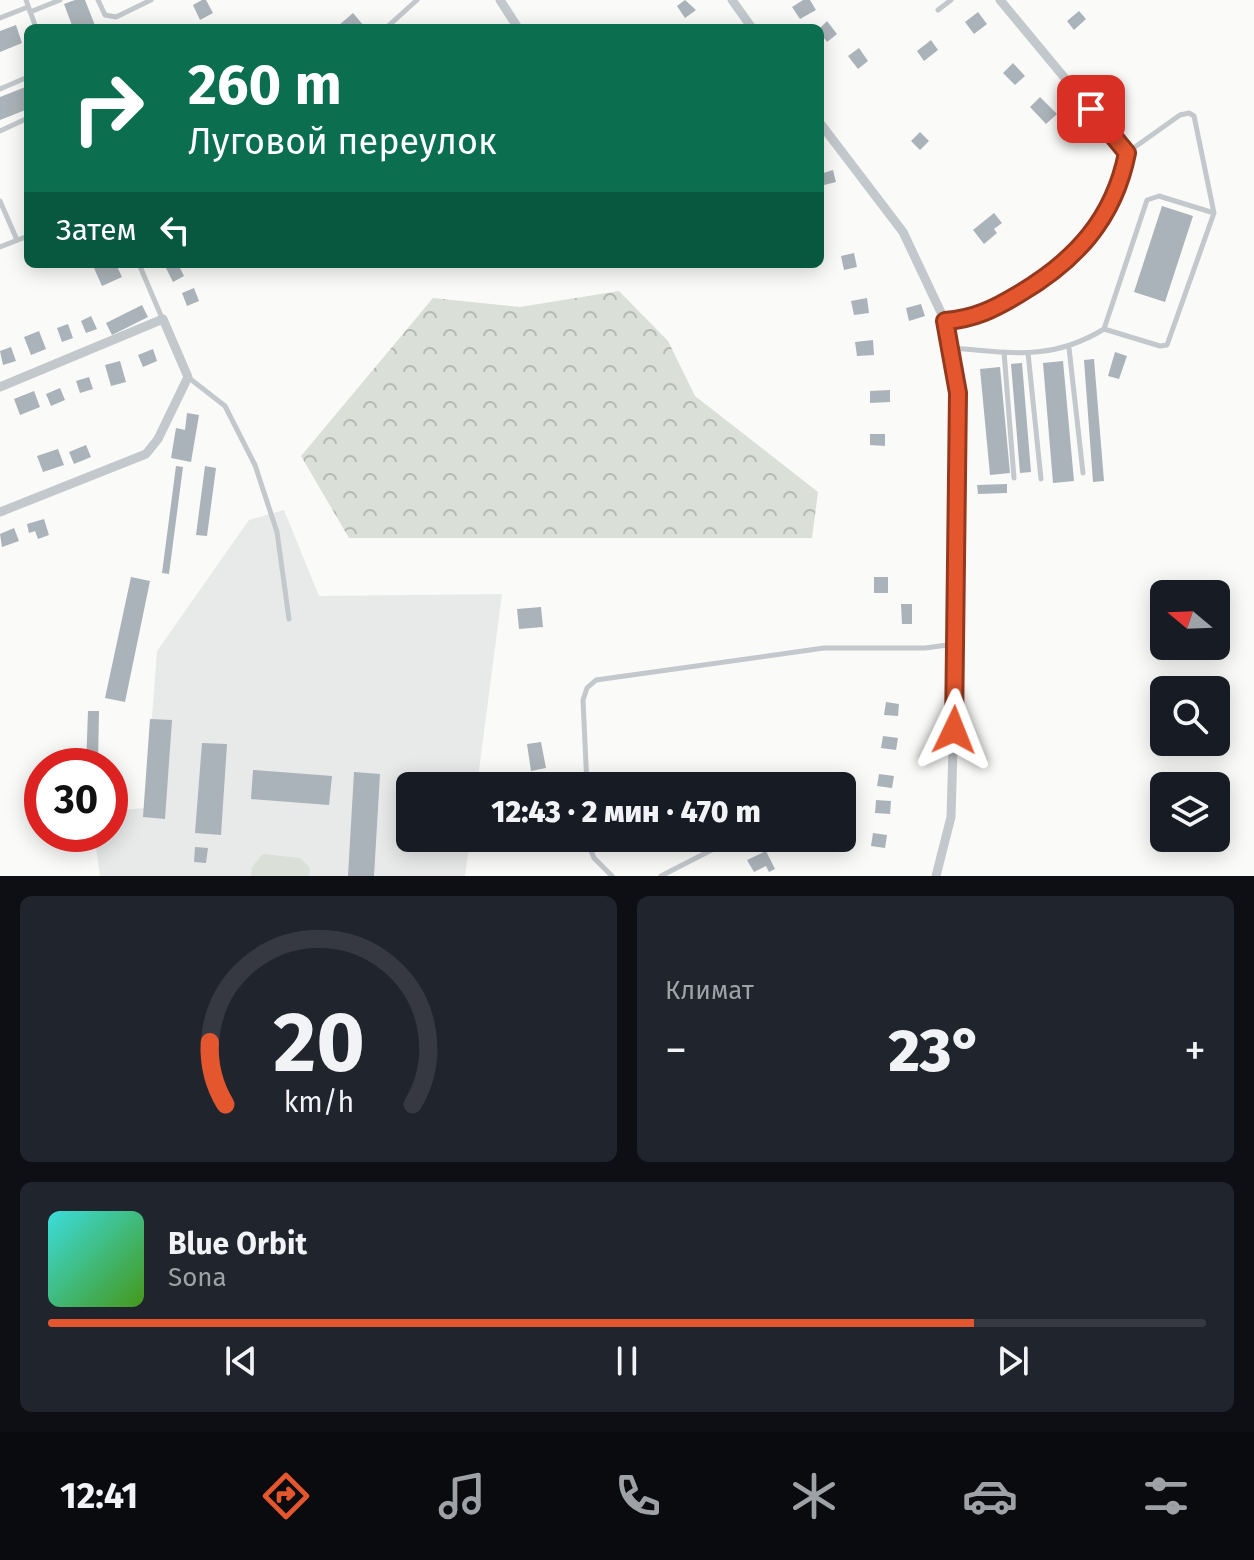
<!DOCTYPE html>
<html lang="ru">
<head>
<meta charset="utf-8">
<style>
  :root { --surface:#171b24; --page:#20242c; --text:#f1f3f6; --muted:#9ea1a6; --line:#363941; --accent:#e4572e }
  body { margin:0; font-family:"Fira Sans",sans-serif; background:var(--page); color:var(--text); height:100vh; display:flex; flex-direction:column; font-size:30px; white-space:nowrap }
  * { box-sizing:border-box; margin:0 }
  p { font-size:26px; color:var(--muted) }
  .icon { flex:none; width:44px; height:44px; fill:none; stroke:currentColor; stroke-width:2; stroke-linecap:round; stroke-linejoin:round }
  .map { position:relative; height:876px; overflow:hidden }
  .drawer { display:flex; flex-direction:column; gap:20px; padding:20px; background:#0d0f14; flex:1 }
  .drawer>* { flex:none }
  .guide { position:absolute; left:24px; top:24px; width:800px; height:244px; border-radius:12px; box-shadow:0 4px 20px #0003; background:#0b6e4f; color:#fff; overflow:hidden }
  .needle { width:52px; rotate:289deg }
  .fabs { position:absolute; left:1150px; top:580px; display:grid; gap:16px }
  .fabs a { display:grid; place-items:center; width:80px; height:80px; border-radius:12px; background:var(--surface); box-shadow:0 4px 20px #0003; font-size:40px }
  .speed { position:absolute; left:24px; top:748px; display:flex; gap:16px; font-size:40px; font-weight:700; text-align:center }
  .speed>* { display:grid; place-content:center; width:104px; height:104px; border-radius:50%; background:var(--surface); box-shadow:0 4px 20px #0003; line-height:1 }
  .speed .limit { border:12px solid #d22; background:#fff; color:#111 }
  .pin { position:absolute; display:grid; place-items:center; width:68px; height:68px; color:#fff; margin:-34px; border-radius:16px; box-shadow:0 4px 12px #0006 }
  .me { position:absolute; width:88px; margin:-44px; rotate:2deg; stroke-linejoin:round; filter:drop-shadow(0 0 6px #0008) }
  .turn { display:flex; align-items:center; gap:28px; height:168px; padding:0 32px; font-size:36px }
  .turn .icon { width:104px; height:104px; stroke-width:2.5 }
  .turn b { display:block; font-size:56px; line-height:68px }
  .then { display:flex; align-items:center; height:76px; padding:0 32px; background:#0003; gap:16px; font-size:30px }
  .big { font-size:60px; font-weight:800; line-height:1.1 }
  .drawer .widget { flex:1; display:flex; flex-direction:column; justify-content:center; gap:12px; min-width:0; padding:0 28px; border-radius:12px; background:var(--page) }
  .drawer .dial { align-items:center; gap:0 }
  .dial svg { height:208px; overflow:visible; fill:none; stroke:var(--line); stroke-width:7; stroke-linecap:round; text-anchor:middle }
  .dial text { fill:var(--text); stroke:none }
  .song { display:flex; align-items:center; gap:24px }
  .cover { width:96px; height:96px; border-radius:12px; background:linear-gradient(135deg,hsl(180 70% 55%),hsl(100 70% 35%)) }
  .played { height:8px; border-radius:4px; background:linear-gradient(90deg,var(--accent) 80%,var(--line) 80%) }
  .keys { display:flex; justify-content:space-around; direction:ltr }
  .heat { display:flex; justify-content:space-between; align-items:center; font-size:44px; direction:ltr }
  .drawer .tiles { flex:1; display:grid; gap:20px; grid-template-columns:1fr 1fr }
  .widget:last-child { grid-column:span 2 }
  .trip { position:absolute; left:396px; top:772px; width:460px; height:80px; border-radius:12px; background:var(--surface); box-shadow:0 4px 20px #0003; font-weight:800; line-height:80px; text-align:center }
  .tabs { display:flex; height:128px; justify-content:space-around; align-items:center; background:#090b0e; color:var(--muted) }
  .tabs .icon { width:56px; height:56px }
  .tabs .active { color:var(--accent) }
  .tabs b { font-size:36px; color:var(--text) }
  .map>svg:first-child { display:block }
  .built { fill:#e8e9e9 }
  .green { fill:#dadfd7 }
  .forest { fill:url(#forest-crowns) }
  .building { fill:#aab3b9 }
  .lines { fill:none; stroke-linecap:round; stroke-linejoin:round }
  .service { stroke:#c3c8cc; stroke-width:5 }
  .minor { stroke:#c3c8cc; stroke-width:9 }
  .route-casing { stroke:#94391e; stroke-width:20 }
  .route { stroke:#e4572e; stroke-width:14 }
</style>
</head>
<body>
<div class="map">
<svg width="1254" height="876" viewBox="0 0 1254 876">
  <defs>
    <pattern id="forest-crowns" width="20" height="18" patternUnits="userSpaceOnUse" patternTransform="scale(2)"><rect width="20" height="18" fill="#dadfd7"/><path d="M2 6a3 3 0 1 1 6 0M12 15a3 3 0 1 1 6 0" fill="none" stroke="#b4b9b4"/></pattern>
  </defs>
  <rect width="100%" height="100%" fill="#fafaf8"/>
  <path class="built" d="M284,510L319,596L502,594L477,786H410V838H470L465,876H100L94,834H110V811L145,808L157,651L249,520Z"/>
  <path class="green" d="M263,854L300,858L310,868L309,876H251L252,867Z"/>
  <path class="forest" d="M619,291L668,341L695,396L818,492L812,538H349L301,456L433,298L520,307Z"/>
  <path class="building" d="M75,0H85L96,28H73L64,4Z
    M202,0H206L213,13L200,20L193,5Z
    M685,0L696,10L685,18L677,6Z
    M803,0H810L816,10L800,19L792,7Z
    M1079,11L1086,19L1074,30L1067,21Z
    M978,12L987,24L974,34L965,22Z
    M353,13L364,26L340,28L338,26Z
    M827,21L837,34L827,42L820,33V28Z
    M16,25L22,43L0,52V31Z
    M931,40L938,50L924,61L917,51Z
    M859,48L868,61L858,69L848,56Z
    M1013,63L1025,76L1015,85L1003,73Z
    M28,86V109L0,120V97Z
    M1040,97L1057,114L1046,124L1030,107Z
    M920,132L929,141L920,150L911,141Z
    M833,170L836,182L820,186V174Z
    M1162,206L1193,216L1165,302L1134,292Z
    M994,213L1002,223L994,229L997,233L984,244L973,230Z
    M854,253L857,267L844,270L841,256Z
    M102,264H116L122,277L102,286L94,268Z
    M164,264H178L184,276L173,282Z
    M194,288L199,301L187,306L182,293Z
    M867,298L869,313L854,315L851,301Z
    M921,304L925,316L909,321L906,308Z
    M142,305L148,317L112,335L106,323Z
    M91,316L97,329L86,333L81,321Z
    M68,324L73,338L62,342L57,328Z
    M39,331L46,349L31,355L24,337Z
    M873,340L874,355L857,356L855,342Z
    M11,347L16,361L3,365L0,351Z
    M153,349L157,361L143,367L138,355Z
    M1115,352L1127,356L1119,379L1108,376Z
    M1094,359L1104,481L1093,482L1084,360Z
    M120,361L126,382L111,386L105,365Z
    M1063,361L1074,481L1053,483L1043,363Z
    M1022,363L1031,472L1020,473L1011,364Z
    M1000,367L1010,473L990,475L980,369Z
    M89,377L93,389L80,393L76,381Z
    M60,388L65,400L51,406L46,394Z
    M890,390V402L870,403V391Z
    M34,391L40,407L20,415L14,399Z
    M187,413L199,415L191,462L171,458L176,428L185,430Z
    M870,434H885V446L870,445Z
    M86,445L91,457L74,464L69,452Z
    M58,449L64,465L43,472L37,456Z
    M176,466L183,467L169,574L162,573Z
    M205,466L216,468L207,536L196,535Z
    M1007,484V493L978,494L977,485Z
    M44,519L49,535L38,539L35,531L29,533L27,524Z
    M14,528L19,541L2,547L0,534Z
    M131,577L150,581L125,702L105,698Z
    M874,577H888V593H874Z
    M901,604H912V624H902Z
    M541,607L543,627L519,629L517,609Z
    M886,702L899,704L898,716L884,715Z
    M88,711H99L98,766H86Z
    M150,719L172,720L165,819L143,817Z
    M883,736L898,738L896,750L881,748Z
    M541,742L546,768L531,771L527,744Z
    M202,743L227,744L221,835L195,833Z
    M253,770L332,776L329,805L251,799Z
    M354,772L380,774L374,876H348Z
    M879,774L894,776L892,788L877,786Z
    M876,800L891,801L890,814L875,813Z
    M873,833L887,835L885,848L871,846Z
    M195,847L208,848L206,863L194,862Z
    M766,851L775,869L769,872L766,866L754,872L747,860Z"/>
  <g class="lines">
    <path class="service" d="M26,0L36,28
      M98,0L105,15L116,17L151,0
      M938,10L951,0
      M30,12L60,0
      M0,18L28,7
      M386,28L417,0
      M0,89L28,77
      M0,131L28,118
      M1128,152L1180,115L1189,113L1194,116L1214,213
      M0,201L17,240
      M0,247L28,236
      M139,264L162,318
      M953,348C1011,353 1052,361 1104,329L1147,200L1159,196L1214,213L1167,345L1160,346L1104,329
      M1069,348L1083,473
      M1004,352L1014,478
      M1028,353L1041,479
      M189,378L225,406L255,465L277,532L289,619
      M587,786L583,700L587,688L596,680L824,648H925L955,644
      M586,838L594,858L612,876
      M661,876L735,838"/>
    <path class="minor" d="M500,0L518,28
      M732,0L752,28
      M820,123L903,232L945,321L952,348L958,393L956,644L951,817L936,876
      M945,321C1031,314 1110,237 1127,153L1000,0
      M0,387L163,319L188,377L158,439L146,454L0,512"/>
  </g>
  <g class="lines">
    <g class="route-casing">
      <path id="route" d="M954,730L958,393L945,321C974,319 994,309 1019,294C1075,261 1114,219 1127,153L1091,109"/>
    </g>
    <use href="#route" class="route"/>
  </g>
</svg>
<div class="fabs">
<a><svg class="needle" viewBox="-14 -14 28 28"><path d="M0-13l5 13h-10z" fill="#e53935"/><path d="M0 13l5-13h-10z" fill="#9ea1a6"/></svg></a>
<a><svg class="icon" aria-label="search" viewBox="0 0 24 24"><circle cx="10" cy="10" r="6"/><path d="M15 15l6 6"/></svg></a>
<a><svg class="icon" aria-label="layers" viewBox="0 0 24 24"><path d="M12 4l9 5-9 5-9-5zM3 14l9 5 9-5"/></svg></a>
</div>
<div class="speed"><div class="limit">30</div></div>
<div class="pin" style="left:1091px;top:109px;background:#d93025"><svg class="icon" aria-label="arrive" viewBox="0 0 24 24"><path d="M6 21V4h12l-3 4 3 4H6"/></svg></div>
<svg class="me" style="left:954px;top:730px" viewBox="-20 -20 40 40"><path d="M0-17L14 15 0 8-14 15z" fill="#e4572e" stroke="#fff" stroke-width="4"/></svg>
<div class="trip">12:43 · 2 мин · 470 m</div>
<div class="guide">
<div class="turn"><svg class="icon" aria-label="right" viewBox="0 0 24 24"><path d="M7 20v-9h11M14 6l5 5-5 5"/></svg><div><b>260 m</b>Луговой переулок</div></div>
<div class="then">Затем<svg class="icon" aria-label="left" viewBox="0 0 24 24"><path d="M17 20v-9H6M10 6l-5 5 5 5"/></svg></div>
</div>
</div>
<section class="drawer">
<div class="tiles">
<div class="widget dial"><svg viewBox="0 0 100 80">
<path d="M14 69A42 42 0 1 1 86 69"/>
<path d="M14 69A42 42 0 0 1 8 45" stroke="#e4572e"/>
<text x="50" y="56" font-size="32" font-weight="700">20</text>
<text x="50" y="72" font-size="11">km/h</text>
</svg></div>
<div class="widget"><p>Климат</p>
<div class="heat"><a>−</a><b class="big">23°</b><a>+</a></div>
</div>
<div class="widget">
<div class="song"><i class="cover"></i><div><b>Blue Orbit</b><p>Sona</p></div></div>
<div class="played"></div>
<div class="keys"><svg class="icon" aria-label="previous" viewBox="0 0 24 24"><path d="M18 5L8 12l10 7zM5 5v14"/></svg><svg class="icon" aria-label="pause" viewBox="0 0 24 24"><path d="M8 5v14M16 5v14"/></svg><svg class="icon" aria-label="next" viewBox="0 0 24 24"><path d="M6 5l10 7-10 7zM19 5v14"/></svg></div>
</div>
</div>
</section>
<nav class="tabs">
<b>12:41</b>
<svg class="icon active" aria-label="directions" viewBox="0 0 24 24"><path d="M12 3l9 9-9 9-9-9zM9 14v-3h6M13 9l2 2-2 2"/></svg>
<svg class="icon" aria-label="music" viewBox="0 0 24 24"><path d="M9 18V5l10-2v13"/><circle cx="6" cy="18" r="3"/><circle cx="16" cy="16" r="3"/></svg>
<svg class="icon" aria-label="phone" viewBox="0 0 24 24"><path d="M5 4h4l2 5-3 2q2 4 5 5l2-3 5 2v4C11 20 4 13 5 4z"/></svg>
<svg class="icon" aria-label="climate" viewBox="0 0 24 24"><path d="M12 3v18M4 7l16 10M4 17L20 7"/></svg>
<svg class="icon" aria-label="car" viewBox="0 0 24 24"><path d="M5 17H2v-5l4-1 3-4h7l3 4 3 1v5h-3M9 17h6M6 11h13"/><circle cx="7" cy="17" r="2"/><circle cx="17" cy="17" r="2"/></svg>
<svg class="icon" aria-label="filters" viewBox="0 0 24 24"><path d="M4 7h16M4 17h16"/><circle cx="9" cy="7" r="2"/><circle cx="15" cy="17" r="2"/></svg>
</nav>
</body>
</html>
